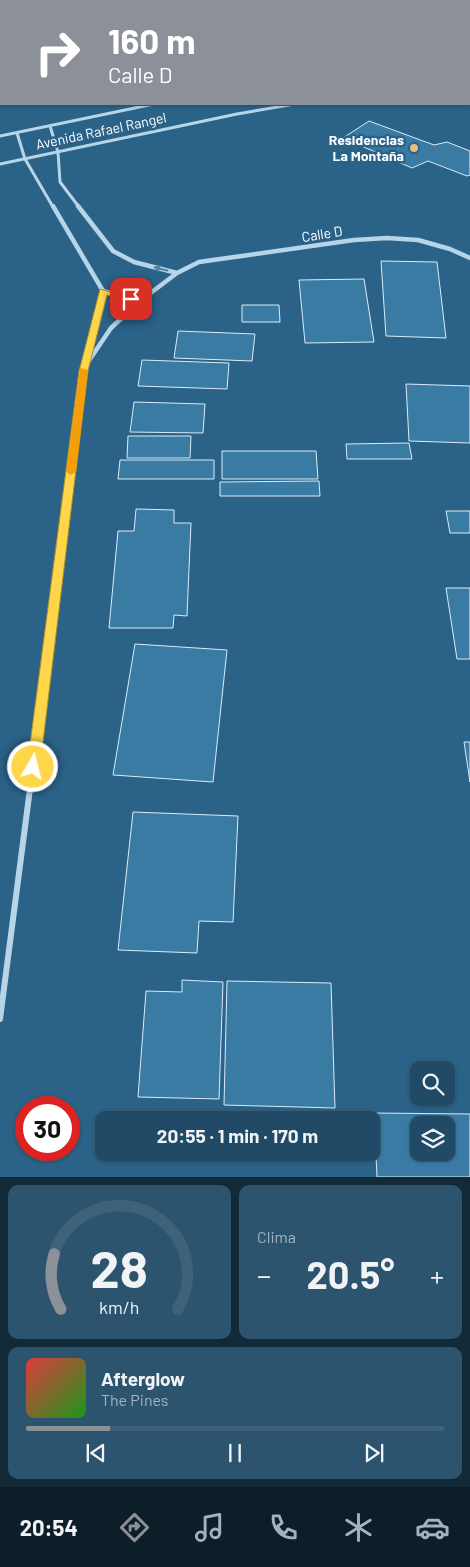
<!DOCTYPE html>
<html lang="es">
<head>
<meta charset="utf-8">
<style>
  :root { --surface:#204a66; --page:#2d546f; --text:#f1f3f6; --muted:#a2b3bf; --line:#3d627a; --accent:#8c9099 }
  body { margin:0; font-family:Barlow,sans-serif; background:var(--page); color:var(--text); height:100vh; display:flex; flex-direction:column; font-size:19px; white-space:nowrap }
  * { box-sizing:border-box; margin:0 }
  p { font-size:16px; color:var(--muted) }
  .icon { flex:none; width:28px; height:28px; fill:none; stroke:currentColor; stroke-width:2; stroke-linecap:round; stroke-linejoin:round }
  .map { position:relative; height:1177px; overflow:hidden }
  .panel { display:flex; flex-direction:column; gap:8px; padding:8px; background:#122938; flex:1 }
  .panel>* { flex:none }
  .hud { position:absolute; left:0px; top:0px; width:470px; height:105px; box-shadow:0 1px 4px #0004,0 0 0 1px var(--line); background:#8c9099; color:#fff; overflow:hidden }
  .buttons { position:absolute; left:410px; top:1061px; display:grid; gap:10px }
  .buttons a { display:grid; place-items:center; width:45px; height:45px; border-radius:10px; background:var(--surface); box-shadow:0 1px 4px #0004,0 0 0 1px var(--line); font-size:25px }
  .speed { position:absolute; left:15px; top:1096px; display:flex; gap:10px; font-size:25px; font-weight:700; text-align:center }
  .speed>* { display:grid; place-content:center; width:65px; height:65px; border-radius:50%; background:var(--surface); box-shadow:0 1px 4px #0004,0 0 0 1px var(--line); line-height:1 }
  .speed .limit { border:8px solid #d22; background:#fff; color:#111 }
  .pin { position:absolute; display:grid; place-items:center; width:42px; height:42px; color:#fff; margin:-21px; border-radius:10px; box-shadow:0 2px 8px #0006 }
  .me { position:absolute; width:55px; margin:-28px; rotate:8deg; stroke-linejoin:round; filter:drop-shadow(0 0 4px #0008) }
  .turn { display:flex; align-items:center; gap:18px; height:105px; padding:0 25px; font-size:22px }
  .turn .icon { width:65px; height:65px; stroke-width:2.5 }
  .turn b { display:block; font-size:35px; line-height:42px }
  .big { font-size:38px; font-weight:700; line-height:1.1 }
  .panel .widget { flex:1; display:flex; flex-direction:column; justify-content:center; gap:8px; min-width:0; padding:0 18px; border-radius:10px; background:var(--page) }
  .panel .dial { align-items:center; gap:0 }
  .dial svg { height:130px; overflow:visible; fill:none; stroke:var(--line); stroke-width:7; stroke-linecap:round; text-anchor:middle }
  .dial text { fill:var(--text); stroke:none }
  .song { display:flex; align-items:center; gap:15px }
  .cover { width:60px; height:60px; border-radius:8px; background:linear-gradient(135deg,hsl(0 70% 55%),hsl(120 70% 35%)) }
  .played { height:5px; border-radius:2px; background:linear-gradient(90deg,var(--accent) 20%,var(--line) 20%) }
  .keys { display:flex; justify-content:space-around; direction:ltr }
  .heat { display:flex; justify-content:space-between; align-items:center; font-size:28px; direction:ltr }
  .panel .tiles { flex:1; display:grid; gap:8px; grid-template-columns:1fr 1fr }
  .widget:last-child { grid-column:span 2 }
  .trip { position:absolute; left:95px; top:1111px; width:285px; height:50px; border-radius:10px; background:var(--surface); box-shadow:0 1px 4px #0004,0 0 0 1px var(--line); font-weight:700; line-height:50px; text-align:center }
  .dock { display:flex; height:80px; justify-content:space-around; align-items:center; background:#0d1e29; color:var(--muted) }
  .dock .icon { width:35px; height:35px }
  .dock .current { color:var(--accent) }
  .dock b { font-size:22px; color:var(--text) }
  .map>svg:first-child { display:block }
  .building { fill:#3a7ba4; stroke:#daecf7; fill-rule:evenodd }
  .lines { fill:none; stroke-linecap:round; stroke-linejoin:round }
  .street-far3 { stroke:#b6d5e8; stroke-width:3 }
  .street-far2 { stroke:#b6d5e8; stroke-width:4.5 }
  .street-far1 { stroke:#b6d5e8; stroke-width:5 }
  .street { stroke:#b6d5e8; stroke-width:6 }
  .secondary { fill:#e0eef8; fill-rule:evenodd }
  .oneway { fill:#5484a5 }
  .route { fill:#ffd54a; stroke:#a68a30 }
  .slow { fill:#f59e0b }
  .poi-dot { fill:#efbc7e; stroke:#2a6288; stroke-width:2 }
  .labels { text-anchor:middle; stroke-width:5; stroke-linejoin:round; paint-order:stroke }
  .far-street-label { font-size:14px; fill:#fff; stroke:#2a6288 }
  .far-poi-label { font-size:14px; font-weight:bold; fill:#fff; stroke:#2a6288; text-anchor:end }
</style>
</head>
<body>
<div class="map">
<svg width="470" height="1177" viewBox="0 0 470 1177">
  <rect width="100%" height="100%" fill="#2a6288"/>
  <path class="building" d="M369,121L434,145L447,142L470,151V175L467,176L428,161L412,168L343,138Z
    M381,261L437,262L446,338L386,336Z
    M364,279L374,342L305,343L299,280Z
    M242,305H279L280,322H242Z
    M178,331L255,334L252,361L174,358Z
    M142,360L229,363L227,389L138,386Z
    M406,384L470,386V443L409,441Z
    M134,402L205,404L203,433L130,432Z
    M128,436H191L190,458H127Z
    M409,443L412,459H347L346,444Z
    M222,451H316L318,479H222Z
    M120,460H214V479H118Z
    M319,481L320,496H220V482Z
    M136,509L174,510V523H191L187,616L174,615L173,628H109L118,531H134Z
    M446,511H470V533H450Z
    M446,588H470V659H457Z
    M135,644L227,650L213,782L113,775Z
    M464,742H470V782Z
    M133,812L238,816L233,922L199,921L197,953L118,950Z
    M182,980L223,982L219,1099L138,1097L146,991L182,992Z
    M227,981L331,983L335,1108L224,1105Z
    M374,1113L470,1114V1177H377ZM419,1125H446V1152H419Z"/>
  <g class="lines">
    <path class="street-far3" d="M50,126L58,152L60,182L79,207
      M17,133L25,159L53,207
      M0,136L154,104
      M0,164L237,114L295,104"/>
    <path class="street-far2" d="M53,206L103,291L140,301L177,273L134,262L113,251L78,206
      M177,273L199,262L354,240L387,238L418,240L450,249L470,258
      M88,362L111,328L140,301
      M71,463L83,371L103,291"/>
    <path class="street-far1" d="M30,782L71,462"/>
    <path class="street" d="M0,1019L31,781"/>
    <path class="secondary" d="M469,36H470V41H469Z
      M469,97H470V101H469Z"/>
  </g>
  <defs><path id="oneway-solid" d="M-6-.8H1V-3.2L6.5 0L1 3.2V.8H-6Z" transform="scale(1.25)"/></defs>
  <use class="oneway" href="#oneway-solid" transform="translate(161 269) rotate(-166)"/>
  <path class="route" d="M100,289L136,299L131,302L107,295L88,371L40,767L33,772L27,767L79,371Z"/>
  <path class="slow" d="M80,368L88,370L76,472L71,475L66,472Z"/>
  <circle class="poi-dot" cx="414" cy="148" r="5"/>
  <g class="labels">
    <g class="far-street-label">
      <text transform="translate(101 131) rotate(-12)" y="5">Avenida Rafael Rangel</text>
      <text transform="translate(322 234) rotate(-9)" y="5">Calle D</text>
    </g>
    <g class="far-poi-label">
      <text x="404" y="145">Residencias<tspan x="404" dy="16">La Montaña</tspan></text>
    </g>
  </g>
</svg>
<div class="buttons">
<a><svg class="icon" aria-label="search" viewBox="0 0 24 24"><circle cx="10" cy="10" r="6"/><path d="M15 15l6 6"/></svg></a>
<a><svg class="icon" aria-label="layers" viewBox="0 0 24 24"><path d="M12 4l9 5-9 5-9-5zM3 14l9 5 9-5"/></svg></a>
</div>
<div class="speed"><div class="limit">30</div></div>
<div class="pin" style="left:131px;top:299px;background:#d93025"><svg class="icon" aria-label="arrive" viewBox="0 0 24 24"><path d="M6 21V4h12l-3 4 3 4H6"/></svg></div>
<svg class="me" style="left:33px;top:767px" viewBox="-20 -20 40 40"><circle r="17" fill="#ffd54a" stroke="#fff" stroke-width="3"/><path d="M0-11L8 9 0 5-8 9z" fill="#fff"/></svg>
<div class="trip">20:55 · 1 min · 170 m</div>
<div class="hud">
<div class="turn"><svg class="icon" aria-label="right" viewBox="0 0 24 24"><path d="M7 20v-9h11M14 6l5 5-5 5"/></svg><div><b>160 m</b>Calle D</div></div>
</div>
</div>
<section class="panel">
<div class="tiles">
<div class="widget dial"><svg viewBox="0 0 100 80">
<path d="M14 69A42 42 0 1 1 86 69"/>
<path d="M14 69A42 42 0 0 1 10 35" stroke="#8c9099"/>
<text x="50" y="56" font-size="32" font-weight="700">28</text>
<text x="50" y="72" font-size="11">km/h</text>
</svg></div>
<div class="widget"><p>Clima</p>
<div class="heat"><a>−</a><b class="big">20.5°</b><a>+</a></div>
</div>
<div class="widget">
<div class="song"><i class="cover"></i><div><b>Afterglow</b><p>The Pines</p></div></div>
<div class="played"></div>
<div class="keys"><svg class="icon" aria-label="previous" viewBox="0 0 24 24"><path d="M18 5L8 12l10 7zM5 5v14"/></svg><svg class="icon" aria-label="pause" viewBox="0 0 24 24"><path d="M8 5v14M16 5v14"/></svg><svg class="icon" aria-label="next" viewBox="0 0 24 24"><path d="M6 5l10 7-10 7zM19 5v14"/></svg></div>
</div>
</div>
</section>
<nav class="dock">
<b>20:54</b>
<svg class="icon current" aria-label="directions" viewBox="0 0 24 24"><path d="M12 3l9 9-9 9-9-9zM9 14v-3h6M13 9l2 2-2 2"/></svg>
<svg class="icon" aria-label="music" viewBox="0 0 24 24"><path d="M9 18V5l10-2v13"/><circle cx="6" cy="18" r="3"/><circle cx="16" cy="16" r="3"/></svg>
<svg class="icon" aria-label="phone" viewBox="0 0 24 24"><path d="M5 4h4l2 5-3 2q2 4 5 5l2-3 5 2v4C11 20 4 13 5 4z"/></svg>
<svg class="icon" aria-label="climate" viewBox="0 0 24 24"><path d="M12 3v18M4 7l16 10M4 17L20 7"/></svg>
<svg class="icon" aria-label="car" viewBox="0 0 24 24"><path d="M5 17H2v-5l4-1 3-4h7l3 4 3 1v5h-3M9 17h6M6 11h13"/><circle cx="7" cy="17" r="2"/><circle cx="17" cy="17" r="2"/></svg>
</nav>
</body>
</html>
